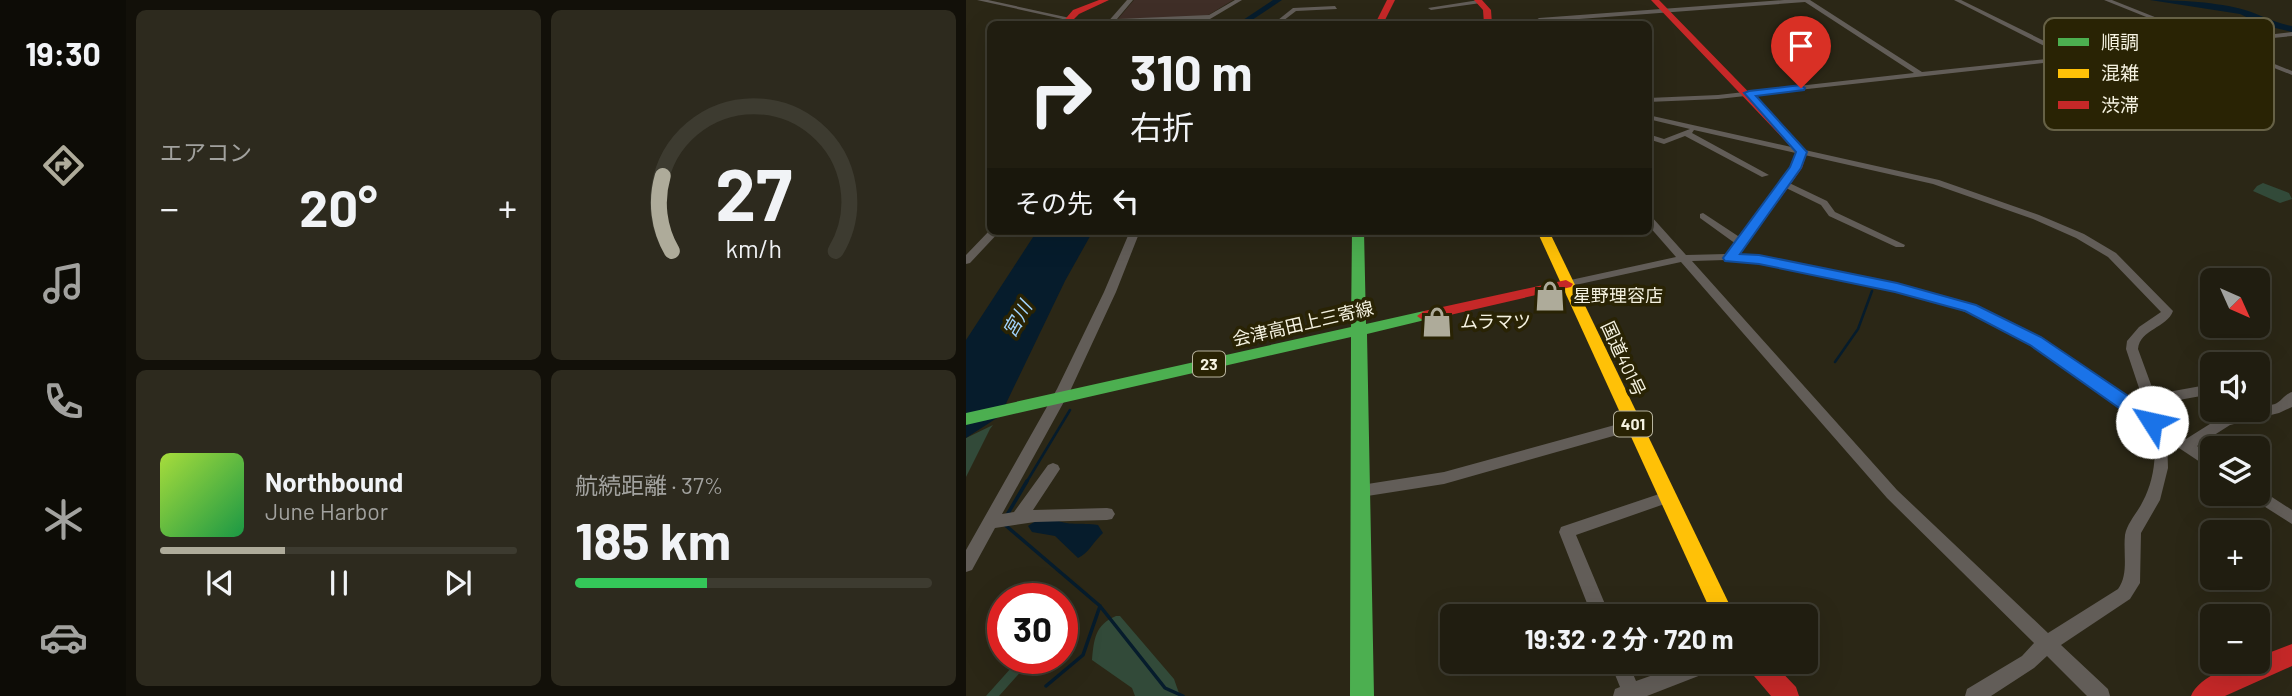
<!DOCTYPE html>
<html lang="ja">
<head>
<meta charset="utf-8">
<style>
  :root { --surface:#201d10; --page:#2d2a1e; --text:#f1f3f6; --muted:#a2a29f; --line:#3d3b30; --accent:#aeab9a }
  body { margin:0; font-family:Barlow,"Noto Sans JP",sans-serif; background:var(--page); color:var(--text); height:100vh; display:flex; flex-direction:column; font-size:26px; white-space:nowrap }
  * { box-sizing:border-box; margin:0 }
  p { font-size:23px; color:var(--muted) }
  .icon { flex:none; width:38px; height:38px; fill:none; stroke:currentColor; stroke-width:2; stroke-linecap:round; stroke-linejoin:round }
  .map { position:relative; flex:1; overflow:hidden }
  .sheet { display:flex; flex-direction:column; gap:10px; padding:10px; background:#121009; width:840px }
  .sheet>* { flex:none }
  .guide { position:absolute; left:21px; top:21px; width:665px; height:214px; border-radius:10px; box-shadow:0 7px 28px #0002,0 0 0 2px var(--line); background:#201d10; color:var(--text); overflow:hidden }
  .needle { width:46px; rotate:135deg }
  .fabs { position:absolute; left:1234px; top:268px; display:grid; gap:14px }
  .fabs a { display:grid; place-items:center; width:70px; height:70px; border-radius:10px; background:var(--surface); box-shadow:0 7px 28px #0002,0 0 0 2px var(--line); font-size:35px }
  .speed { position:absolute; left:21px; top:583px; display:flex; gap:14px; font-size:35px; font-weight:700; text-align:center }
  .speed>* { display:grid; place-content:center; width:91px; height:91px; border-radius:50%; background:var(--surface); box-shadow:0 7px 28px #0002,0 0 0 2px var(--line); line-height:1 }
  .speed .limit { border:10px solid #d22; background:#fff; color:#111 }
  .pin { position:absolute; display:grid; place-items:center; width:60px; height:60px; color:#fff; margin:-72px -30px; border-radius:50% 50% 50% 0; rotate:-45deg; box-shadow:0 0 7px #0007 }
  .pin .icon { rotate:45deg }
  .me { position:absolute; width:77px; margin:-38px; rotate:305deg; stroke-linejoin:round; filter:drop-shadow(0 0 5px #0008) }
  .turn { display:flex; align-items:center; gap:24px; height:147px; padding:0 28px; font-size:32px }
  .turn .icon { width:91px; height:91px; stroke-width:2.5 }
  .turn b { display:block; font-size:49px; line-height:60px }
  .then { display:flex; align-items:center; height:66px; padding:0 28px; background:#0003; gap:14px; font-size:26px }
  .big { font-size:52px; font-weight:700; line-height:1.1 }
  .sheet .widget { flex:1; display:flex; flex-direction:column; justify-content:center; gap:10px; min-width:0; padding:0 24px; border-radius:10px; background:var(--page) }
  .sheet .dial { align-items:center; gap:0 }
  .dial svg { height:182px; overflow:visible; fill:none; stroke:var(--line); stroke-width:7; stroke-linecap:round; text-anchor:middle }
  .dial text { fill:var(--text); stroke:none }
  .song { display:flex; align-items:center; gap:21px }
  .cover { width:84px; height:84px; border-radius:10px; background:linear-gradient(135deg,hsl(80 70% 55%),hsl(140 70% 35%)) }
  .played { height:7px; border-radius:4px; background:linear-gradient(90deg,var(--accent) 35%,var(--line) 35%) }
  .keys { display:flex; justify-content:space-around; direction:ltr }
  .heat { display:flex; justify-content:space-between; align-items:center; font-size:38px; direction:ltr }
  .charge { height:10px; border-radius:5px; background:linear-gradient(90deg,#34c759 37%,var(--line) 0) }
  .sheet .tiles { flex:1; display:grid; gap:10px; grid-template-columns:repeat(2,1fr) }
  .trip { position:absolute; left:474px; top:604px; width:378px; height:70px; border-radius:10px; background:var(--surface); box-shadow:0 7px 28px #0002,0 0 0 2px var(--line); font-weight:700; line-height:70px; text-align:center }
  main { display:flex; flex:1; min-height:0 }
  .tabs { display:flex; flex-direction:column; width:126px; justify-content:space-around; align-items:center; background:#0d0c06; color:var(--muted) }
  .tabs .icon { width:49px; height:49px }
  .tabs .on { color:var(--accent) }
  .tabs b { font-size:32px; color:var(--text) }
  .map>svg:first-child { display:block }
  .education { fill:#3f2e27 }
  .green { fill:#324a39 }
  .water { fill:#061c2c }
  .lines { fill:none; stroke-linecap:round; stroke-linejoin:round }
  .stream-far1 { stroke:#061c2c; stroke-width:2.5 }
  .stream { stroke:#061c2c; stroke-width:3.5 }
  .river { fill:#061c2c; fill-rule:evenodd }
  .street { fill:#625d58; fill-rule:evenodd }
  .fast { fill:#4caf50; fill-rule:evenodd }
  .slow { fill:#ffc107; fill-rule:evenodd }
  .jam { fill:#c62828; fill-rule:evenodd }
  .route { fill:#1a73e8; stroke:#114b97; stroke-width:2 }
  .labels { text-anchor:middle; stroke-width:7; stroke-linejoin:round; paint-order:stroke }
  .shield { fill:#292304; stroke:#b8b49f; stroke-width:2 }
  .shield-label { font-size:16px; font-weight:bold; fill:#f5f2e1 }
  .poi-label { font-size:18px; fill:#f5f2e1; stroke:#292304; text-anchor:start }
  .street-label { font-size:18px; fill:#f5f2e1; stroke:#292304 }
  .water-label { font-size:19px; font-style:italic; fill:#a1d3fd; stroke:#292304 }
  .key { fill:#292304; stroke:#666146; stroke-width:2 }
  .key-label { font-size:19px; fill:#f5f2e1 }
</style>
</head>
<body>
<main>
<nav class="tabs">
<b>19:30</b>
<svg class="icon on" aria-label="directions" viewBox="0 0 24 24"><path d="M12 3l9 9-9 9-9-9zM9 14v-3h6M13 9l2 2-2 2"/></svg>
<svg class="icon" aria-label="music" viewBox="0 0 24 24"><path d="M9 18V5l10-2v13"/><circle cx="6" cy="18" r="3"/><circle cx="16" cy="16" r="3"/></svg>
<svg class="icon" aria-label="phone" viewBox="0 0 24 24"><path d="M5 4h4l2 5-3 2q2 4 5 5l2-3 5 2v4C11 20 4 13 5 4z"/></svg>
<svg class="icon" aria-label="climate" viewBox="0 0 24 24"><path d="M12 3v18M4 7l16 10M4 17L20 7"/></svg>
<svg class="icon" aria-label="car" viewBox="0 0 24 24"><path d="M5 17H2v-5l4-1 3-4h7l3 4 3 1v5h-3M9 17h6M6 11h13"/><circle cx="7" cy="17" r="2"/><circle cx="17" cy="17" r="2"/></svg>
</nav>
<section class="sheet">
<div class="tiles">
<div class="widget"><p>エアコン</p>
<div class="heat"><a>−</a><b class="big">20°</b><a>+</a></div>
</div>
<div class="widget dial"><svg viewBox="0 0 100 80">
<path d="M14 69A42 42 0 1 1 86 69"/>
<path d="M14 69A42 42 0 0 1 10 36" stroke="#aeab9a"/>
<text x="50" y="56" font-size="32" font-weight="700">27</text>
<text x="50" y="72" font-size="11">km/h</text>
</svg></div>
<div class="widget">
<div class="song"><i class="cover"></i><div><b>Northbound</b><p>June Harbor</p></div></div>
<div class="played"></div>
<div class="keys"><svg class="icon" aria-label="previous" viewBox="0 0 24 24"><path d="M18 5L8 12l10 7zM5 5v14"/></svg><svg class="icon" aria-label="pause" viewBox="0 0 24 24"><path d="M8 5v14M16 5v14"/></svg><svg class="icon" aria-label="next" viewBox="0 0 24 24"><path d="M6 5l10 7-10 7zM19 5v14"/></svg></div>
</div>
<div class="widget"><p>航続距離 · 37%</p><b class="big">185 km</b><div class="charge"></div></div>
</div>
</section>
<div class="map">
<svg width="1326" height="696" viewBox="0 0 1326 696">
  <rect width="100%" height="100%" fill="#2b2716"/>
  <path class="education" d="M168,0H267L239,17L152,19Z"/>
  <path class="green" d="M1297,183L1323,193L1326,199L1314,203L1287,191L1291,186Z
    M27,425L24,429L0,477V438Z
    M150,616H154L208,679L214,696H169L166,688L126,660C128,639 129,625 150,616Z
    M54,658H67L33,696H20Z"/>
  <path class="water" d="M71,231H127L99,281L34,416L0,438V340Z
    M86,518C103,527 114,522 132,525L137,533C128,541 122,554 112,558L89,536L66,532L62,526L71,520Z"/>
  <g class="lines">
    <path class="stream-far1" d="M869,362L892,329L906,291
      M60,483L104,410"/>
    <path class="stream" d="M41,515L61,481
      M38,524L134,606L199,688L217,696
      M80,686L117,655L134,606"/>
    <path class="river" d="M307,0H316L280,24H271Z
      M1184,0C1212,0 1252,2 1279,10C1295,15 1309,23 1326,26V32L1297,25L1274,14Z"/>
    <path class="street" d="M11,0H22L104,18L101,20Z
      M161,0H167L151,19L243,15L269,0H276L239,22L237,19L140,24Z
      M513,0L515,3L465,10L462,8Z
      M818,0H844L956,72L1100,57L988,0H995L1109,56L1240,41L1138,0H1146L1249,41L1326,32V36L1257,43L1326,71V75L1248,44L752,99L682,102V98L752,95L948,73L839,2L573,22L570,20L573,18Z
      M369,6L371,9L330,11L313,24H307L327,8Z
      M98,20L124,22L127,24L96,23Z
      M524,20L522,23L442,24L445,22Z
      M682,115L973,180L1073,215L1118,234L1150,253L1207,311C1201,328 1174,329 1172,349L1187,390L1202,392L1246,384V394L1202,402L1189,400L1193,420L1220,439L1255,417L1309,404C1316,401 1319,394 1326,392V407L1313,413L1264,425L1231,446L1246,457V470L1201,440L1202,468L1194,500L1175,533L1174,583L1164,599L1095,645L1142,689L1144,696H1121L1081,656L1068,668L1025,696H999L1001,689L1056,656L1068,643L921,498L715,262L600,287L594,284L600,281L710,257L682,225V215L685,216L720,255L760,254L793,257L977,296L1031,315L1073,338L1178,410L1175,394L1160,349L1161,341L1173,327L1195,312L1142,257L1110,238L1067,219L967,184L728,130L726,133L803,175L796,177L719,136L698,144L682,139V134L698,139L724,129L682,119ZM760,260L793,263L970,301L1023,321L1065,344L1182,426C1194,446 1188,481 1177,501C1172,512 1161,523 1159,535C1157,553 1163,574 1152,589L1082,633L931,490L726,261Z
      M817,180L861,201L869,212L939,245L938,247H930L863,216L855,205L814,185V181Z
      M737,213L778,240V244H770L734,218V214Z
      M24,230L34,231L4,263L0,264V255Z
      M164,231H174L150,292L105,389L36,514L48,512L82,465L87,463L92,465L94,469L67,510L141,508L146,509L149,514L146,519L141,520L69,522L29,528L6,570L0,572V550L91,389L138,292Z
      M667,420L672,421L674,425L672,429L478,484L395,497L390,495L387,491L390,487L395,485L478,472Z
      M1292,488L1326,510V524L1285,498L1283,494H1292Z
      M702,491L707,493L710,497L707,501L610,535L644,616H626L593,532L595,527Z
      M644,662H662L670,681L724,662H756L753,668L681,696H647L649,689L654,687Z"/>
    <path class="fast" d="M386,231H398L400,324L458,311L465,316L463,319L401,334L408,696H384L385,337L0,425V413L385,327Z"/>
    <path class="slow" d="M571,231H583L769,616H747Z"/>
    <path class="jam" d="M133,0H143L113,14L103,24H95L107,10Z
      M421,0H429L417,24H409Z
      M508,0H516L525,10L526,24H518L517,10Z
      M685,0H693L841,152L836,168L769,261L764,262L757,258L824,168L830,152Z
      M600,280L607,284L605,287L458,321L451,316L458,311Z
      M1326,644V666L1259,696H1225C1233,676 1270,662 1292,662V657Z
      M779,662H806L830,687L833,696H805L783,670Z"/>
  </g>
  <path class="route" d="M835,85L839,88L838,90L790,96L841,152L835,168L774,254L793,255L931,283L1010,305L1075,337L1193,417L1195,422L1193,427H1180L1064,345L999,311L929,292L793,264L759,261L757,258L824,167L830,152L778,93L783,91Z"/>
  <defs>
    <g id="shop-bare" transform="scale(2.415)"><path d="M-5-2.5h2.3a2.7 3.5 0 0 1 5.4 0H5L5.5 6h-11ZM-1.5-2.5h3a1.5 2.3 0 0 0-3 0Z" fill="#aeab9a" stroke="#292304" stroke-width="2.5" paint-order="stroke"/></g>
  </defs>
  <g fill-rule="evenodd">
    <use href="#shop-bare" x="584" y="296"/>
    <use href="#shop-bare" x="471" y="322"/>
  </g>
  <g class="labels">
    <g class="shield">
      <rect x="227" y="351.5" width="32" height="25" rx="5"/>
      <rect x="648" y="411.5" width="38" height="25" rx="5"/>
    </g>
    <g class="shield-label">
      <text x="243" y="370">23</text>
      <text x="667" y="430">401</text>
    </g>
    <g class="poi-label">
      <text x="607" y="302">星野理容店</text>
      <text x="494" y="328">ムラマツ</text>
    </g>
    <g class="street-label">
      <text transform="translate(337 324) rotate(-13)" y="6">会津高田上三寄線</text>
      <text transform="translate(657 359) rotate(65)" y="6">国道401号</text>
    </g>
    <g class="water-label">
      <text transform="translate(51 319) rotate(-60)" y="7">宮川</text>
    </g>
  </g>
  <rect x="1078" y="18" width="230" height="112" rx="10" class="key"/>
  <rect x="1092" y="38" width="31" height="8" fill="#4caf50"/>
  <rect x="1092" y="69" width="31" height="9" fill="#ffc107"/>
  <rect x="1092" y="101" width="31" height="8" fill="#c62828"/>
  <g class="key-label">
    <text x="1135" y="49">順調</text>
    <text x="1135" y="80">混雑</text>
    <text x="1135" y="112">渋滞</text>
  </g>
</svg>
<div class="fabs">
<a><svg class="needle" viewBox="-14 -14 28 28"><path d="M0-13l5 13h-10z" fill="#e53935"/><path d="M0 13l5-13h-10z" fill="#a2a29f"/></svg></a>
<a><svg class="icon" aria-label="sound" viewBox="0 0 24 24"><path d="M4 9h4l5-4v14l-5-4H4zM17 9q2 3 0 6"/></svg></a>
<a><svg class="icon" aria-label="layers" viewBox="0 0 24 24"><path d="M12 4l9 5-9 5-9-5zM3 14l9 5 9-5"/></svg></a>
<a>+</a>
<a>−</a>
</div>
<div class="speed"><div class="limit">30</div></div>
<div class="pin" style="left:835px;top:88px;background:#d93025"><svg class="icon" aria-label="arrive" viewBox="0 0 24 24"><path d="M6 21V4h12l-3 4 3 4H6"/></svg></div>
<svg class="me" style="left:1186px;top:422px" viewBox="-20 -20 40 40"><circle r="19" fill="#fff"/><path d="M0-13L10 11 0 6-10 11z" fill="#1a73e8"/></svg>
<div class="trip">19:32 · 2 分 · 720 m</div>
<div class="guide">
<div class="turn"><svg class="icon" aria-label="right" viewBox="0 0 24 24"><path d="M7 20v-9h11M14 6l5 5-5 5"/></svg><div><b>310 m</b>右折</div></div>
<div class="then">その先<svg class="icon" aria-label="left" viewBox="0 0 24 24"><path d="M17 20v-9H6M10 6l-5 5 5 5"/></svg></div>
</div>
</div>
</main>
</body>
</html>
